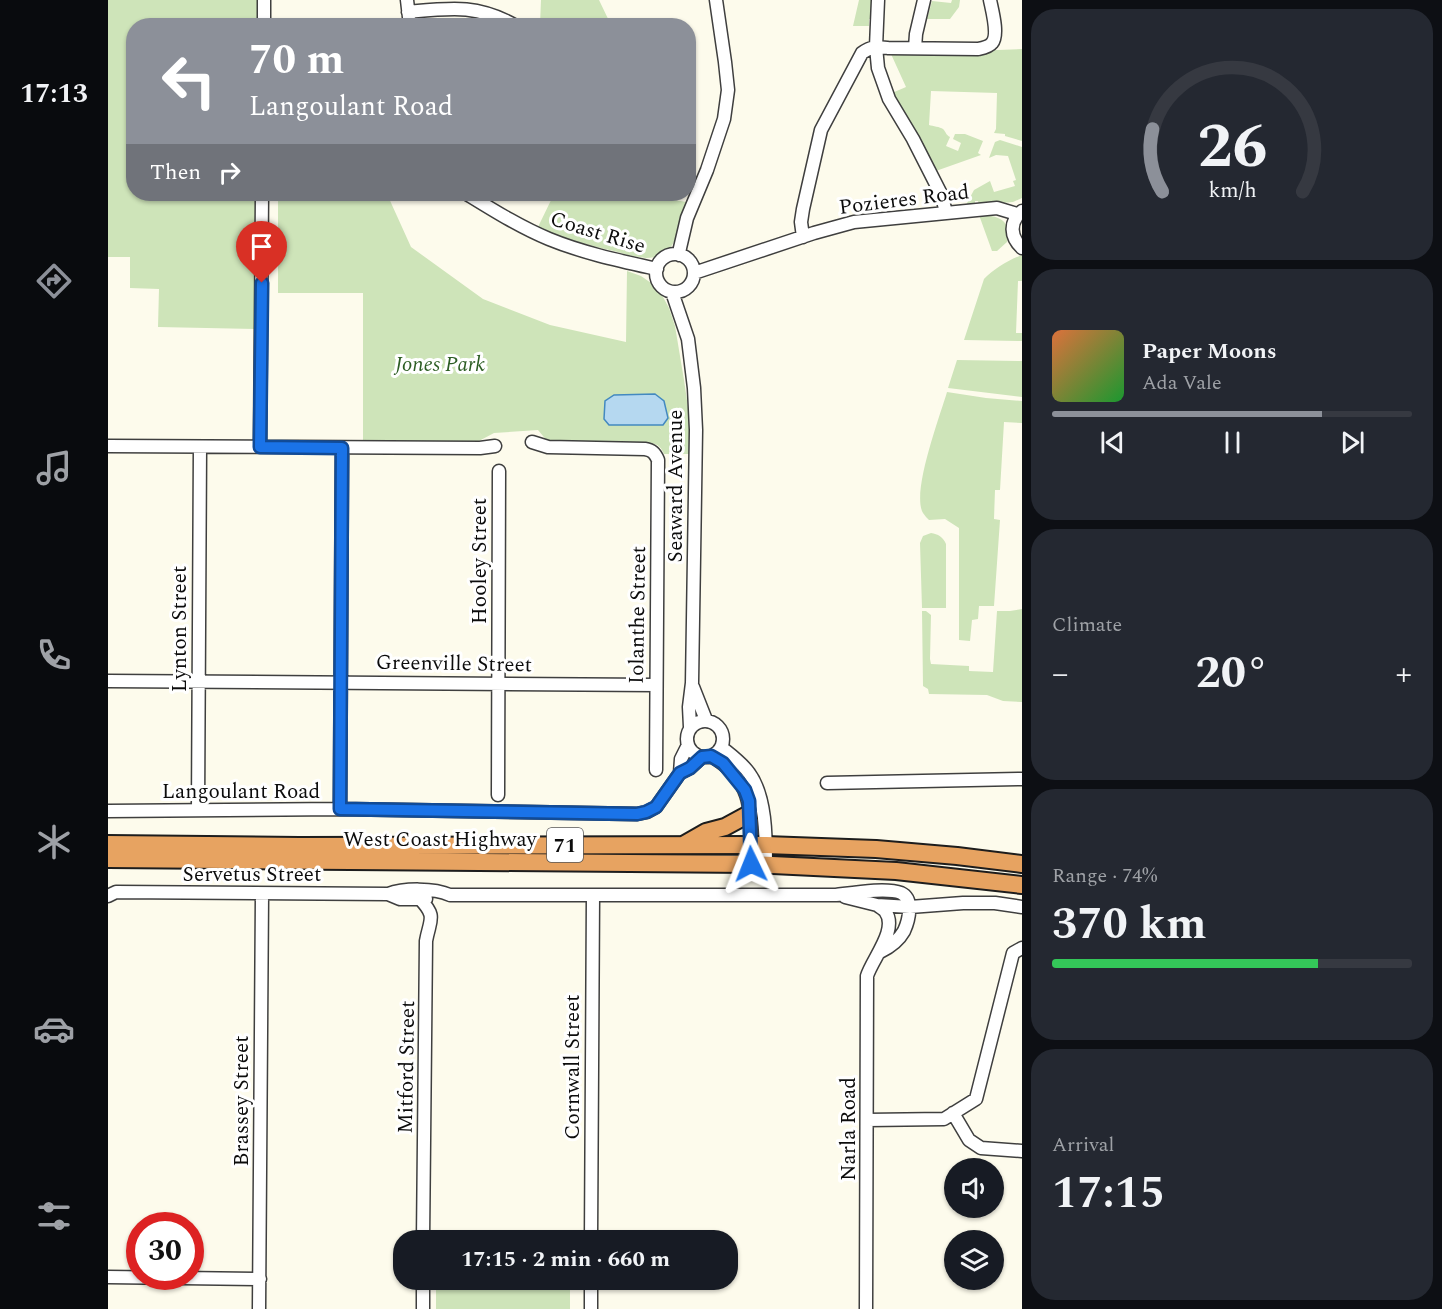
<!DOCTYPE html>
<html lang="en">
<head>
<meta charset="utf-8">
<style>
  :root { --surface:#171b24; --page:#242831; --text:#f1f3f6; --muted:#9ea1a6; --line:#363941; --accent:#8c9099 }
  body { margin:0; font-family:Spectral,serif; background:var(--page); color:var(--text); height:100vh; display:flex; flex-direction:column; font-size:22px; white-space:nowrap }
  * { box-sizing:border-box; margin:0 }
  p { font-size:20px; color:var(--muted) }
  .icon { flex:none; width:33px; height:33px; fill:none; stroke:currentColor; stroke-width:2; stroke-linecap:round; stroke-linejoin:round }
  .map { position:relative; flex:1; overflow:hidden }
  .details { display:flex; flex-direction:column; gap:9px; padding:9px; background:#0d0f14; width:420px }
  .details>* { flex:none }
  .banner { position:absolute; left:18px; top:18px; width:570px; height:183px; border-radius:24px; box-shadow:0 2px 4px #0004; background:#8c9099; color:#fff; overflow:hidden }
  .controls { position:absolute; left:836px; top:1158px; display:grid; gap:12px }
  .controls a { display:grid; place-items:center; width:60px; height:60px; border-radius:50%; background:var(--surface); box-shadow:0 2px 4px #0004; font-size:30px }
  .speed { position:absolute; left:18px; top:1212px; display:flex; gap:12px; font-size:30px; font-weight:700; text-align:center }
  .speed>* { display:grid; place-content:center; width:78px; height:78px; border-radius:50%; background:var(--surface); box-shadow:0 2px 4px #0004; line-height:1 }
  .speed .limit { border:9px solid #d22; background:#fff; color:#111 }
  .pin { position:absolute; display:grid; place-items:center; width:51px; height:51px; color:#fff; margin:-62px -26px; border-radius:50% 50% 50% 0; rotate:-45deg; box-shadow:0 0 6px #0007 }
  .pin .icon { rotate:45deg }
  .me { position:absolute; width:66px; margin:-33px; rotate:358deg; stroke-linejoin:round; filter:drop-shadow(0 0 4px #0008) }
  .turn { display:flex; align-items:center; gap:21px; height:126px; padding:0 24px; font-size:27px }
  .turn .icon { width:78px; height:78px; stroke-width:2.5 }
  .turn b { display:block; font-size:42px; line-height:51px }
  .then { display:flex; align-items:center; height:57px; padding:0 24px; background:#0003; gap:12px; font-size:22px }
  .big { font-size:45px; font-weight:700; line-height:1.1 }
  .details .tile { flex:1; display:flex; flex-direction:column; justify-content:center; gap:9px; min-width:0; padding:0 21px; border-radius:24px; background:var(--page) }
  .details .dial { align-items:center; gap:0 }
  .dial svg { height:156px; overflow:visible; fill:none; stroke:var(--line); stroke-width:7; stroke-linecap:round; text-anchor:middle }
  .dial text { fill:var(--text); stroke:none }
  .song { display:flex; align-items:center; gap:18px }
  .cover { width:72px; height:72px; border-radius:9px; background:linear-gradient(135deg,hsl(20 70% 55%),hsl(130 70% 35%)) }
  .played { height:6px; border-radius:3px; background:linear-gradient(90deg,var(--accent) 75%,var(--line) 75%) }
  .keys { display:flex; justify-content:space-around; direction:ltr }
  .heat { display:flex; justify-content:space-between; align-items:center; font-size:33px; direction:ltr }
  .charge { height:9px; border-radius:4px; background:linear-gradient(90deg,#34c759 74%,var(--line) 0) }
  .trip { position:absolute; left:285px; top:1230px; width:345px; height:60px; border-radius:24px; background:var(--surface); box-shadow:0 2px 4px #0004; font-weight:700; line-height:60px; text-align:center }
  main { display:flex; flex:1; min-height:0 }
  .dock { display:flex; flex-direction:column; width:108px; justify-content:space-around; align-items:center; background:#090b0e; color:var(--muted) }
  .dock .icon { width:42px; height:42px }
  .dock .on { color:var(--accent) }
  .dock b { font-size:27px; color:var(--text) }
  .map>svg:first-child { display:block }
  .green { fill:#cee4b9 }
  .water { fill:#b5d8f0; stroke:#4389c0; stroke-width:1.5 }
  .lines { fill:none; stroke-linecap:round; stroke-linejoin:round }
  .minor-casing { stroke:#3f3f3f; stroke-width:15 }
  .highway-casing { stroke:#1d1d1d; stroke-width:20 }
  .minor { stroke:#fff; stroke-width:12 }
  .highway { stroke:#e7a361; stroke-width:16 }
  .route-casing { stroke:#114b97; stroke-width:15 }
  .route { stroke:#1a73e8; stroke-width:10 }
  .labels { text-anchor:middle; stroke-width:6; stroke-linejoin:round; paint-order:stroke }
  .shield { fill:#fff; stroke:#555; stroke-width:1.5 }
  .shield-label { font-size:20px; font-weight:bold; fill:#0c0c0c }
  .street-label { font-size:21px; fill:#0c0c0c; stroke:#fff }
  .park-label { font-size:21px; font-style:italic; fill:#2c5d23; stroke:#fff }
</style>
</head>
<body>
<main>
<nav class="dock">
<b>17:13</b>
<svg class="icon on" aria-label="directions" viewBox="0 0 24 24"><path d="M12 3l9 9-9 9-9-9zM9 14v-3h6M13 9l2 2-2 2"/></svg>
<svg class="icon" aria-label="music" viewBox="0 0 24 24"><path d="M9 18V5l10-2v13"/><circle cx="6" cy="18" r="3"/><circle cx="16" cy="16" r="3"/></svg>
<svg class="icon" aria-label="phone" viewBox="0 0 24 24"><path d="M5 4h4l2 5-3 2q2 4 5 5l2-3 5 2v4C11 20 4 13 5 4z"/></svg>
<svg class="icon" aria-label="climate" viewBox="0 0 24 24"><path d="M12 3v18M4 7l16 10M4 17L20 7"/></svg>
<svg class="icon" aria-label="car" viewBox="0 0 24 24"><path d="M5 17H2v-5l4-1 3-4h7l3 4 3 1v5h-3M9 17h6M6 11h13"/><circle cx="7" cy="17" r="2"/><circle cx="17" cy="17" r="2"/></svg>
<svg class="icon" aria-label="filters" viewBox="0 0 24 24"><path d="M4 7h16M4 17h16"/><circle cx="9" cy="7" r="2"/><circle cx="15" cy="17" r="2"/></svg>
</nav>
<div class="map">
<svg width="914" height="1309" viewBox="0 0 914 1309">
  <rect width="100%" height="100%" fill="#fdfbec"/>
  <path class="green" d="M0,0H150V25L26,26V194H149L147,329L50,327L51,289L22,288V257H0Z
    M433,0H491L503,25H432Z
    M751,0H765L763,19H761V26H745Z
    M844,0H852L851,7L842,19H819L824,1L843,3Z
    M914,49V141L897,136V134L886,133L888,129L889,93L823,91L821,125C825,126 832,127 835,129C838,132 838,135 842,137L838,146L850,151L853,143L845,139L847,134H857L875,141L870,153L873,155L825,172L784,93L798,87L783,54Z
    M892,140L914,147V198L905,202L871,205L870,201H867V205H858L866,190L882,181L886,192L907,186L905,181L908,180L900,156L888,155L881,158L887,142Z
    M170,194H279L303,247L375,299L442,325L518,342L519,271L533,276L546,285L555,297L561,308L567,326L576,380L582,421V454H556C553,447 550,444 542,443L440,442L430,430L386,433L369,442H255V293H170Z
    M446,194H524L579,202C575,216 570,241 560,250C554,256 546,258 538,258C527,257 516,254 506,251C479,245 454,238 430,227Z
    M871,215C888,215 905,219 899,242L889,251H884Z
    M914,255V281H910L908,333H914V397L840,388L849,360L914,361V341L856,340L876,279C886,269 900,260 914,255Z
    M839,392L878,398L914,401V423L896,422L892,490H887L886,519L892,520L886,606H871L870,619L864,620L862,641L851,640V528L837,519L821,520C819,518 817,516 815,513C803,493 832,416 839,392Z
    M823,533C830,534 835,537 838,544V608H814L812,543L815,536Z
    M914,609V702L895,701L879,695L821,694L820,689L815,686L814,611H818L823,615L822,659L823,664L861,666V671L885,672L889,611H902Z
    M328,1280H462V1309H328Z"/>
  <path class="water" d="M547,394L556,401L560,418L555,425H501L496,419L497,401L506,395Z"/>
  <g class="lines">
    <g class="minor-casing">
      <path id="minor" d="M299,0L302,26
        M770,0L768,47L770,68L781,99L805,139L833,194L838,212
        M300,12C343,8 369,4 408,26
        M156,26V0
        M807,48L808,34L816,0
        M359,194C385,210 412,227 441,239C475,253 513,261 549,269
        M914,211C901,222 902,237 914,248
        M695,237L693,222L695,209L713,130L754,53C763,46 770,47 780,48L870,49C875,48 881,47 884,43C891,35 884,10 882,0
        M548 273a19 19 0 1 1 38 0a19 19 0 1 1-38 0Z
        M571,255L572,248L579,218L599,170L616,119L620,90L617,62L608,0
        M586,273L706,233L746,222L889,208L909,214
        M564,292L580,339L586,388L588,430L584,683L581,707L582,727
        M424,442L440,447L537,449C544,450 547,453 550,460L548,770
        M0,446L372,448L387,446
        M152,447L154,194
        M0,681L548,685
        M585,687L598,720
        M579 739a18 18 0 1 1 36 0a18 18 0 1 1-36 0Z
        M613,747C623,755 634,763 641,773C658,796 658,837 658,865
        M603,756C650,783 642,818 643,864
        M572,773L573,759L580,745
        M719,783L914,779
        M390,795L391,471
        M232,809L234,448
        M90,810L92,447
        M0,811L232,809L529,814L539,812L548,807L572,773L582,768L594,757
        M280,894L292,899H318
        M0,896L8,892L280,894C296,888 326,888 342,895H728C744,893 778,887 793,893C806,899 801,920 796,931C791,940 782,947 772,952
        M737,897L769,905L802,907L855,903H887L914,907
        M312,899C329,917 322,919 318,941L315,1240
        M845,1113L861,1140L873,1148L914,1151
        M759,1120L836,1119L868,1099L905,953L914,948
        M483,1240L485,895
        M0,1277L152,1279
        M151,1309L154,894
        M315,1309V1280
        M483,1309V1280
        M758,1309L759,976C764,959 791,929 777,911C775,909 772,907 769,905"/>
    </g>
    <g class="highway-casing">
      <path id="highway" d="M0,844L191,846L658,845L768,849L849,856L914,864
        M577,844L598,832L617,827L641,814
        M0,859L643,864L788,871L914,885"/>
    </g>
    <use href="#minor" class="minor"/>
    <use href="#highway" class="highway"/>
  </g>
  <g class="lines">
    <g class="route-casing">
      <path id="route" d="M154,283L152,447L234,448L232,809L529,814L538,812L548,807L572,773L582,768L594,757L603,756L615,763L637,790L641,801L643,864"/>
    </g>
    <use href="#route" class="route"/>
  </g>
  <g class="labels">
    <rect class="shield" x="439" y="828" width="36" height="34" rx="4.5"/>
    <g class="shield-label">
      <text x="457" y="852">71</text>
    </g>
    <g class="street-label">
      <text transform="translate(796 199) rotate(-7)" y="7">Pozieres Road</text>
      <text transform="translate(490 232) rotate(17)" y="7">Coast Rise</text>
      <text transform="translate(567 486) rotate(-90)" y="7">Seaward Avenue</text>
      <text transform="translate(371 561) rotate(-90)" y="7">Hooley Street</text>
      <text transform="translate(529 615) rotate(-89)" y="7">Iolanthe Street</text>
      <text transform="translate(71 629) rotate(-90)" y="7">Lynton Street</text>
      <text transform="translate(346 663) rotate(1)" y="7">Greenville Street</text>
      <text x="133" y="798">Langoulant Road</text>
      <text x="332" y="846">West Coast Highway</text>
      <text x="144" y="881">Servetus Street</text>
      <text transform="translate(298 1067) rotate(-89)" y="7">Mitford Street</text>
      <text transform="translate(464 1067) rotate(-90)" y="7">Cornwall Street</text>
      <text transform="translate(133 1101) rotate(-90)" y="7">Brassey Street</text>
      <text transform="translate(740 1129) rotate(-90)" y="7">Narla Road</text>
    </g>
    <g class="park-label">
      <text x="332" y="371">Jones Park</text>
    </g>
  </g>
</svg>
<div class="controls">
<a><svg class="icon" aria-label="sound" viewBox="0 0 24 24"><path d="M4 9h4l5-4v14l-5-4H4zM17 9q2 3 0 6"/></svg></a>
<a><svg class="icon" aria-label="layers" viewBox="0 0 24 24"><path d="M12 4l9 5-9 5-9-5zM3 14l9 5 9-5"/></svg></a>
</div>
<div class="speed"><div class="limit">30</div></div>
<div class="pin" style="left:154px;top:283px;background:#d93025"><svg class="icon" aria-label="arrive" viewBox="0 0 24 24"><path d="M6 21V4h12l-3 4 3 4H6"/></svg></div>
<svg class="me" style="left:643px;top:864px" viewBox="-20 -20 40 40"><path d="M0-17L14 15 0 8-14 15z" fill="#1a73e8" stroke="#fff" stroke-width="4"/></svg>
<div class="trip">17:15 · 2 min · 660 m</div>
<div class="banner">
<div class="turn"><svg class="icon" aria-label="left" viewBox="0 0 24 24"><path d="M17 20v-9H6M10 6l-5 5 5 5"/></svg><div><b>70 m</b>Langoulant Road</div></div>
<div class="then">Then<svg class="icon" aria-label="right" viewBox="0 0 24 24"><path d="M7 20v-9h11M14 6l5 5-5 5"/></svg></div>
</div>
</div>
<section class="details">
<div class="tile dial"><svg viewBox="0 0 100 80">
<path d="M14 69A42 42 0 1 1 86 69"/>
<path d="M14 69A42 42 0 0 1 9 37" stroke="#8c9099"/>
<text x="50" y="56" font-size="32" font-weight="700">26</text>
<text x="50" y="72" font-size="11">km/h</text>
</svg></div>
<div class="tile">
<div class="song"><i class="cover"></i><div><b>Paper Moons</b><p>Ada Vale</p></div></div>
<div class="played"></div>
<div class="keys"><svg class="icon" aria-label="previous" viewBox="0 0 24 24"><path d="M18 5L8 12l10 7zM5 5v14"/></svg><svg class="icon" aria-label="pause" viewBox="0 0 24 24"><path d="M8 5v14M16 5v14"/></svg><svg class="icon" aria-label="next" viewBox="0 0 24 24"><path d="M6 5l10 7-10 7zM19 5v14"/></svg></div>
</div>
<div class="tile"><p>Climate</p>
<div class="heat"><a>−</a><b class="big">20°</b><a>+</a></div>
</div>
<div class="tile"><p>Range · 74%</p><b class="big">370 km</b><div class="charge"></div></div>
<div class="tile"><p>Arrival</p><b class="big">17:15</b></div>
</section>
</main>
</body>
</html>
